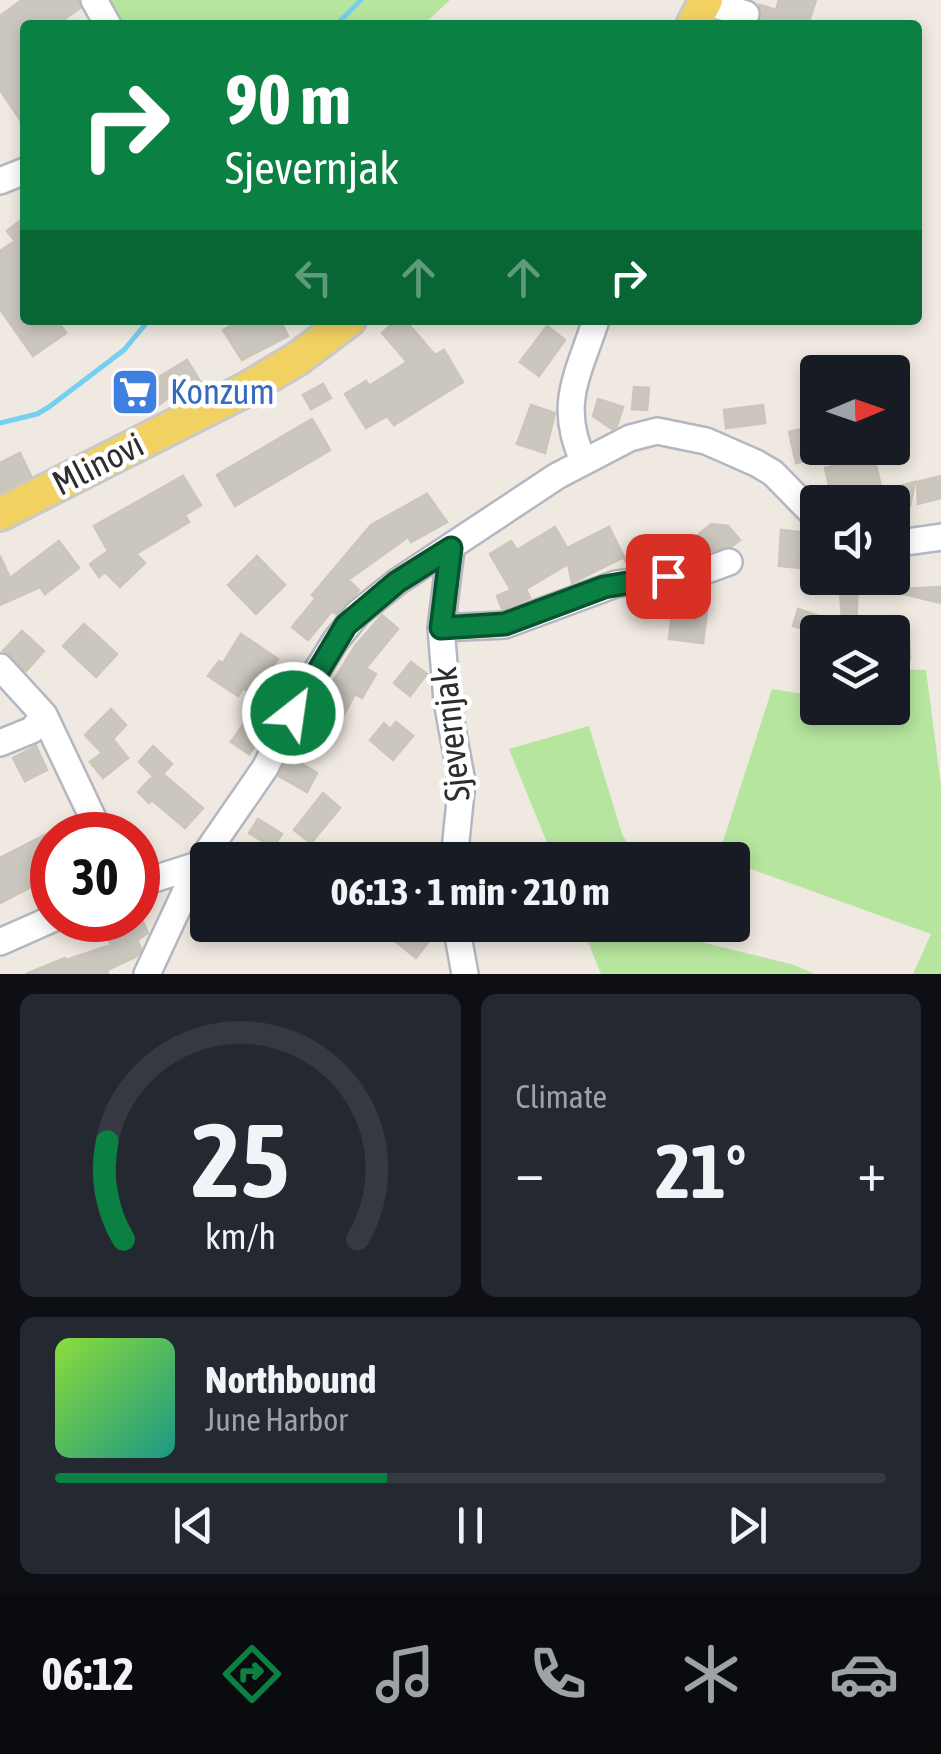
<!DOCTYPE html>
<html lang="en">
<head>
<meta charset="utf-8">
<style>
  :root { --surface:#171b24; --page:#242831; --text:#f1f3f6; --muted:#9ea1a6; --line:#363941; --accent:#0b8043 }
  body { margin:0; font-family:"Asap Condensed",sans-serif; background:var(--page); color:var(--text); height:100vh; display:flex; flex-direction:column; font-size:38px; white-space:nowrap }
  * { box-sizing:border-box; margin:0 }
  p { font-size:32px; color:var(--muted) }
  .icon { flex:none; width:55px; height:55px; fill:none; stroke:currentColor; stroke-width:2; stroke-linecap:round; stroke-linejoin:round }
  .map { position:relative; height:974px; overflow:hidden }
  .sheet { display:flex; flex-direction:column; gap:20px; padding:20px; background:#0d0f14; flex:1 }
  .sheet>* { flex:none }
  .guide { position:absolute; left:20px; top:20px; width:902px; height:305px; border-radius:10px; box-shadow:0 5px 15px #0003; background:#0b8043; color:#fff; overflow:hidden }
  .needle { width:65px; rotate:88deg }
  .controls { position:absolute; left:800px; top:355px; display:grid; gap:20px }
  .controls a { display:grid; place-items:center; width:110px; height:110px; border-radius:10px; background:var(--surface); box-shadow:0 5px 15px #0003; font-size:50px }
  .speed { position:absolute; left:30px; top:812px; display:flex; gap:20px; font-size:50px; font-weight:700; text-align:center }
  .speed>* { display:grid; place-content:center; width:130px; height:130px; border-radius:50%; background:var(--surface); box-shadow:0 5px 15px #0003; line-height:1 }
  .speed .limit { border:15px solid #d22; background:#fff; color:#111 }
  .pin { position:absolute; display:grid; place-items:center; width:85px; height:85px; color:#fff; margin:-42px; border-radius:20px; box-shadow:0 5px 15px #0006 }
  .me { position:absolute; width:110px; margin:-55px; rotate:30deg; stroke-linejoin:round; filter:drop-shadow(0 0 8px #0008) }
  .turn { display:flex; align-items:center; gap:35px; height:210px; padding:0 40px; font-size:45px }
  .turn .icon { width:130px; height:130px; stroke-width:2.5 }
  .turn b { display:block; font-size:70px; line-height:85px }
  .lanes { display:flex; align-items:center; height:95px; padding:0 40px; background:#0003; justify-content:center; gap:50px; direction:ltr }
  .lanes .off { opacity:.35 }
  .big { font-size:75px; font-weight:700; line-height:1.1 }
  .sheet .card { flex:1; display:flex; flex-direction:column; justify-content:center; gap:15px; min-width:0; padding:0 35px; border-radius:15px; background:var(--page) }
  .sheet .dial { align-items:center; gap:0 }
  .dial svg { height:260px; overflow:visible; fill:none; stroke:var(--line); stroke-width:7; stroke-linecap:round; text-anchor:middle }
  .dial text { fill:var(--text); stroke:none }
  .song { display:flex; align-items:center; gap:30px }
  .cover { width:120px; height:120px; border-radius:15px; background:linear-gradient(135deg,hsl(90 70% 55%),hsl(170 70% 35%)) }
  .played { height:10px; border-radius:5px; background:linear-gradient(90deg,var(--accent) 40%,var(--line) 40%) }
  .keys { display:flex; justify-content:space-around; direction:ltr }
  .heat { display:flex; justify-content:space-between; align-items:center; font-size:55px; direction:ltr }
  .sheet .tiles { flex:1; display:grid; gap:20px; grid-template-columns:1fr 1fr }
  .card:last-child { grid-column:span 2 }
  .trip { position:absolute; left:190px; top:842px; width:560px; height:100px; border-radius:10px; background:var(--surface); box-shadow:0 5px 15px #0003; font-weight:700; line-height:100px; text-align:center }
  .tab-bar { display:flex; height:160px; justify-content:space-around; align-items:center; background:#090b0e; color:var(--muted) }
  .tab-bar .icon { width:70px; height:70px }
  .tab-bar .current { color:var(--accent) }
  .tab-bar b { font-size:45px; color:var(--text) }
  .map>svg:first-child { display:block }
  .green { fill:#b6e59e }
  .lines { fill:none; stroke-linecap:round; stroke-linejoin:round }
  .stream { stroke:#75cff0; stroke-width:5 }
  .building { fill:#cbc7bf; stroke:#cbc5ba; stroke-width:2.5 }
  .minor-casing { stroke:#b4b7c1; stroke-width:30 }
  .major-casing { stroke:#c9c9c9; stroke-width:38 }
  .minor { stroke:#fff; stroke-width:25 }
  .major { stroke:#f2d163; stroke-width:32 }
  .route-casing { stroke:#07532c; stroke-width:25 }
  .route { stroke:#0b8043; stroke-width:18 }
  .labels { text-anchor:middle; stroke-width:9; stroke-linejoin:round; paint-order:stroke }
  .shop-label { font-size:35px; fill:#366cbe; stroke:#fff; text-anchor:start }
  .street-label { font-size:35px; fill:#2e2e2e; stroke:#fff }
</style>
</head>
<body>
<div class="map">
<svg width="941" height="974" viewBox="0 0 941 974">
  <rect width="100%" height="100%" fill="#efe9e1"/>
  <path class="green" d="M108,0H450L423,25H123Z
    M893,669L926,670L941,786V974H913L931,934L718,857L772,689L817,696L818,708H892Z
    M589,726L622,834L636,860H554L509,749Z
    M581,925H671L677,936L794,965L815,974H601Z"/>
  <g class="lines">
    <path class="stream" d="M336,25L361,0
      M0,423L37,414L49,407L124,350L149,320"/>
  </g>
  <path class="building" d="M22,0H78L80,8L56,25H25V127L0,90V16Z
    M779,0H816L809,21L811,25H758L762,18L760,5L776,10Z
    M25,217V320H57L66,333L33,356L0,309V251L15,241L7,231Z
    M242,320H280L288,336L242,360L223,330Z
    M397,320H405L435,355L444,350L463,382L394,425L387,416L366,428L345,394L366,381L369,386L407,362L382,333Z
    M547,326L565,340L539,376L520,362Z
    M187,360L201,383L175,399L172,395L156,407L150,403L139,412L119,394L143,372L147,379L154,373L157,378Z
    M323,384L331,398L311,409L303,395Z
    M634,387L649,388L647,410L632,409Z
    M598,399L623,407L617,426L612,429L593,416Z
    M531,405L555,413L545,453L517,444Z
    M763,405L765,423L726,428L724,410Z
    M312,419L330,450L235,506L217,475Z
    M818,425V458L796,463L789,432Z
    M20,453L31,476L0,492V463Z
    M874,456L882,491L915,482L910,506L894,510L892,502H833L825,468Z
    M183,476L201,505L185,515L189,522L136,554L145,563L120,587L105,572L99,577L90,564L108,551L94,526Z
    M941,476V498L918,504L917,482Z
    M427,494L447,522L411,542L408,537L348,580L359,590L336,614L332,611L308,640L292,627L316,598L312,595L371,525Z
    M711,524L728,526L740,540L732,546L711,551L698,535Z
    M555,527L567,548L609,527L624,557L572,583L568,564L526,589L530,598L502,609L497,596L511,590L490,554L511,541L517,550Z
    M781,530L801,532L799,568L779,566Z
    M59,541L79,568L45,594L40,587L0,605V556L10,578Z
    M640,550L646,564L628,566L624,558Z
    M257,556L285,585L256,614L228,585Z
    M839,578H858L856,632H843Z
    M941,587V603L899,593V589Z
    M673,606L707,611L703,643L669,639Z
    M798,609L822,617L816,633L793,626Z
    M382,615L398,629L366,668L376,674L362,698L355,694L329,742L304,728L355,646Z
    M908,621L910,658L892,659V622Z
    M84,624L117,654L96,677L63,646Z
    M22,631L44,651L26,671L3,651Z
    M241,634L278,659L267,674L287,689L276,711L243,688L238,696L208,676L219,661L223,663Z
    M411,662L427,674L410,696L394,683Z
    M111,709L126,725L113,739L128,758L103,778L90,762L102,753L85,735Z
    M245,722L263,735L249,754L231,742Z
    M396,722L413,736L393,760L370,740L384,723L390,729Z
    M36,746L47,770L25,781L13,758Z
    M153,746L172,764L163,774L203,808L185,828L152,800L149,803L138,792L153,776L139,762Z
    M289,756L317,773L307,792L279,776Z
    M323,793L340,808L311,843L294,830Z
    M76,819L83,835H52V876L0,903V858Z
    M258,819L282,834L273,848L249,833Z
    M126,920H142L148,933L137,940L141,949L137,956L107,970L108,974H26L65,958L66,960L111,945L104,930Z
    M399,925H414L431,938L416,958L390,937Z"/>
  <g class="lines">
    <g class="minor-casing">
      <path id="minor" d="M94,0L108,25
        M705,2L746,14
        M0,181L25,171
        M584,462C557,406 578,375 596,320
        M892,544L941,537
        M451,549L441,628L447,701L462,782L454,860
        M441,628L505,625L616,584L699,573L729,562
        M0,667L44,715L101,835
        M0,743L32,730L44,715
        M138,884L198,865
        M456,925L465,974
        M0,942L52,919
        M147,974L198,865L265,768L306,688L336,640L358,613L397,582L557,476L630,438L657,431L706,441L756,463L773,473L818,519"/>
    </g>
    <g class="major-casing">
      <path id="major" d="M693,25L706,0
        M0,514L245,390L297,359L349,320"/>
    </g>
    <use href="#minor" class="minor"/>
    <use href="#major" class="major"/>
  </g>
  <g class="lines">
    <g class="route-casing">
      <path id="route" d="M293,713L346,625L397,582L451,548L441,628L505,624L604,587L668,576"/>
    </g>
    <use href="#route" class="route"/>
  </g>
  <defs>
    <g id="supermarket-square" transform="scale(2.5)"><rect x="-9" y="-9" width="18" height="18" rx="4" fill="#3f7fe0" stroke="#fff"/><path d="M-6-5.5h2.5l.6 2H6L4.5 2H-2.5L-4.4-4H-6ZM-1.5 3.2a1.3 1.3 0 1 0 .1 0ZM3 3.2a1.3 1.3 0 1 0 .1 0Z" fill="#fff"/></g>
  </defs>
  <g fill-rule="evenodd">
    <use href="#supermarket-square" x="135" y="392"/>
  </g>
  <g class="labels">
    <g class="shop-label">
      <text x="170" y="404">Konzum</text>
    </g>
    <g class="street-label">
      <text transform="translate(98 464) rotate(-27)" y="12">Mlinovi</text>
      <text transform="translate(451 734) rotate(-96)" y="12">Sjevernjak</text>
    </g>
  </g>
</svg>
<div class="controls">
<a><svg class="needle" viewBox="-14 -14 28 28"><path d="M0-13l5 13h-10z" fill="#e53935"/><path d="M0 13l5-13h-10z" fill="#9ea1a6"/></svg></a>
<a><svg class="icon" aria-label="sound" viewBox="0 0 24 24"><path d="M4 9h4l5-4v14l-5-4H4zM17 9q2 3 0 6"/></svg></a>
<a><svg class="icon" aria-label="layers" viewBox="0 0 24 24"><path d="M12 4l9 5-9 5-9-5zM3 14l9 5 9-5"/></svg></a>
</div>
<div class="speed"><div class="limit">30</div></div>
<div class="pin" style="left:668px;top:576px;background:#d93025"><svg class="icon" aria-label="arrive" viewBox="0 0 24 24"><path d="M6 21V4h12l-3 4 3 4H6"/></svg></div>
<svg class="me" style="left:293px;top:713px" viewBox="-20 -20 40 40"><circle r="17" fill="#0b8043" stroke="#fff" stroke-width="3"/><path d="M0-11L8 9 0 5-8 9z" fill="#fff"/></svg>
<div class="trip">06:13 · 1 min · 210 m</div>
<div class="guide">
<div class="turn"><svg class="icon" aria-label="right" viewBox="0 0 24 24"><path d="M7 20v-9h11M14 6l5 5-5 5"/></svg><div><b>90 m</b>Sjevernjak</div></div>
<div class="lanes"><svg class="icon off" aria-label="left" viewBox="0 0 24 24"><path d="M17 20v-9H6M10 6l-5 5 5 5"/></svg><svg class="icon off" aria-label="ahead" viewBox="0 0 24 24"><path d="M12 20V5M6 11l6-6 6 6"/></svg><svg class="icon off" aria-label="ahead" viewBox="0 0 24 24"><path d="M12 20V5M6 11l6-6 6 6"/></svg><svg class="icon" aria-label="right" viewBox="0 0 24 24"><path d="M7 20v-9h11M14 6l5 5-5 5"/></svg></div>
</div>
</div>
<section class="sheet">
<div class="tiles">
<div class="card dial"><svg viewBox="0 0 100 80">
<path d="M14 69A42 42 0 1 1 86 69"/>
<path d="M14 69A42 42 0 0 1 9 39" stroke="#0b8043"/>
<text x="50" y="56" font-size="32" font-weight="700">25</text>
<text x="50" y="72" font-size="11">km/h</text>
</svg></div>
<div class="card"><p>Climate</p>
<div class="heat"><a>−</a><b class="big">21°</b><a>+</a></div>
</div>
<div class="card">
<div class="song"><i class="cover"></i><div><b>Northbound</b><p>June Harbor</p></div></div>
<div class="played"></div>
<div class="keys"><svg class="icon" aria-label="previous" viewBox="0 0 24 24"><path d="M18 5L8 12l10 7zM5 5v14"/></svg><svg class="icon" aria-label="pause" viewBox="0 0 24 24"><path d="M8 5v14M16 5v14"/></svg><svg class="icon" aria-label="next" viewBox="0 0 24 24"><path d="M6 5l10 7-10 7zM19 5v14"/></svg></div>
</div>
</div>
</section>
<nav class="tab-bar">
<b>06:12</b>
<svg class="icon current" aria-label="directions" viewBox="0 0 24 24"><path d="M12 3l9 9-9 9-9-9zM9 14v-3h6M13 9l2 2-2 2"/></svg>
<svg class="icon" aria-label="music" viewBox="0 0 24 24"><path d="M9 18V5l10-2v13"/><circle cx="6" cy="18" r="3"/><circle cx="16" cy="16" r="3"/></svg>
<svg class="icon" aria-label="phone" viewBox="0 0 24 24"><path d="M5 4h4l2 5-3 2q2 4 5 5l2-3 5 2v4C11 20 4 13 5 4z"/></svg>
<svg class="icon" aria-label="climate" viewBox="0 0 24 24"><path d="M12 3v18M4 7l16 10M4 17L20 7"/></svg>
<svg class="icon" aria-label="car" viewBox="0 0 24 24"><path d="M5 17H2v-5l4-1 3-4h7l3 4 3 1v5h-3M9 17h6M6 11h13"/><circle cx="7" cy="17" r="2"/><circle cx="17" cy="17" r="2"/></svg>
</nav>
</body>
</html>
